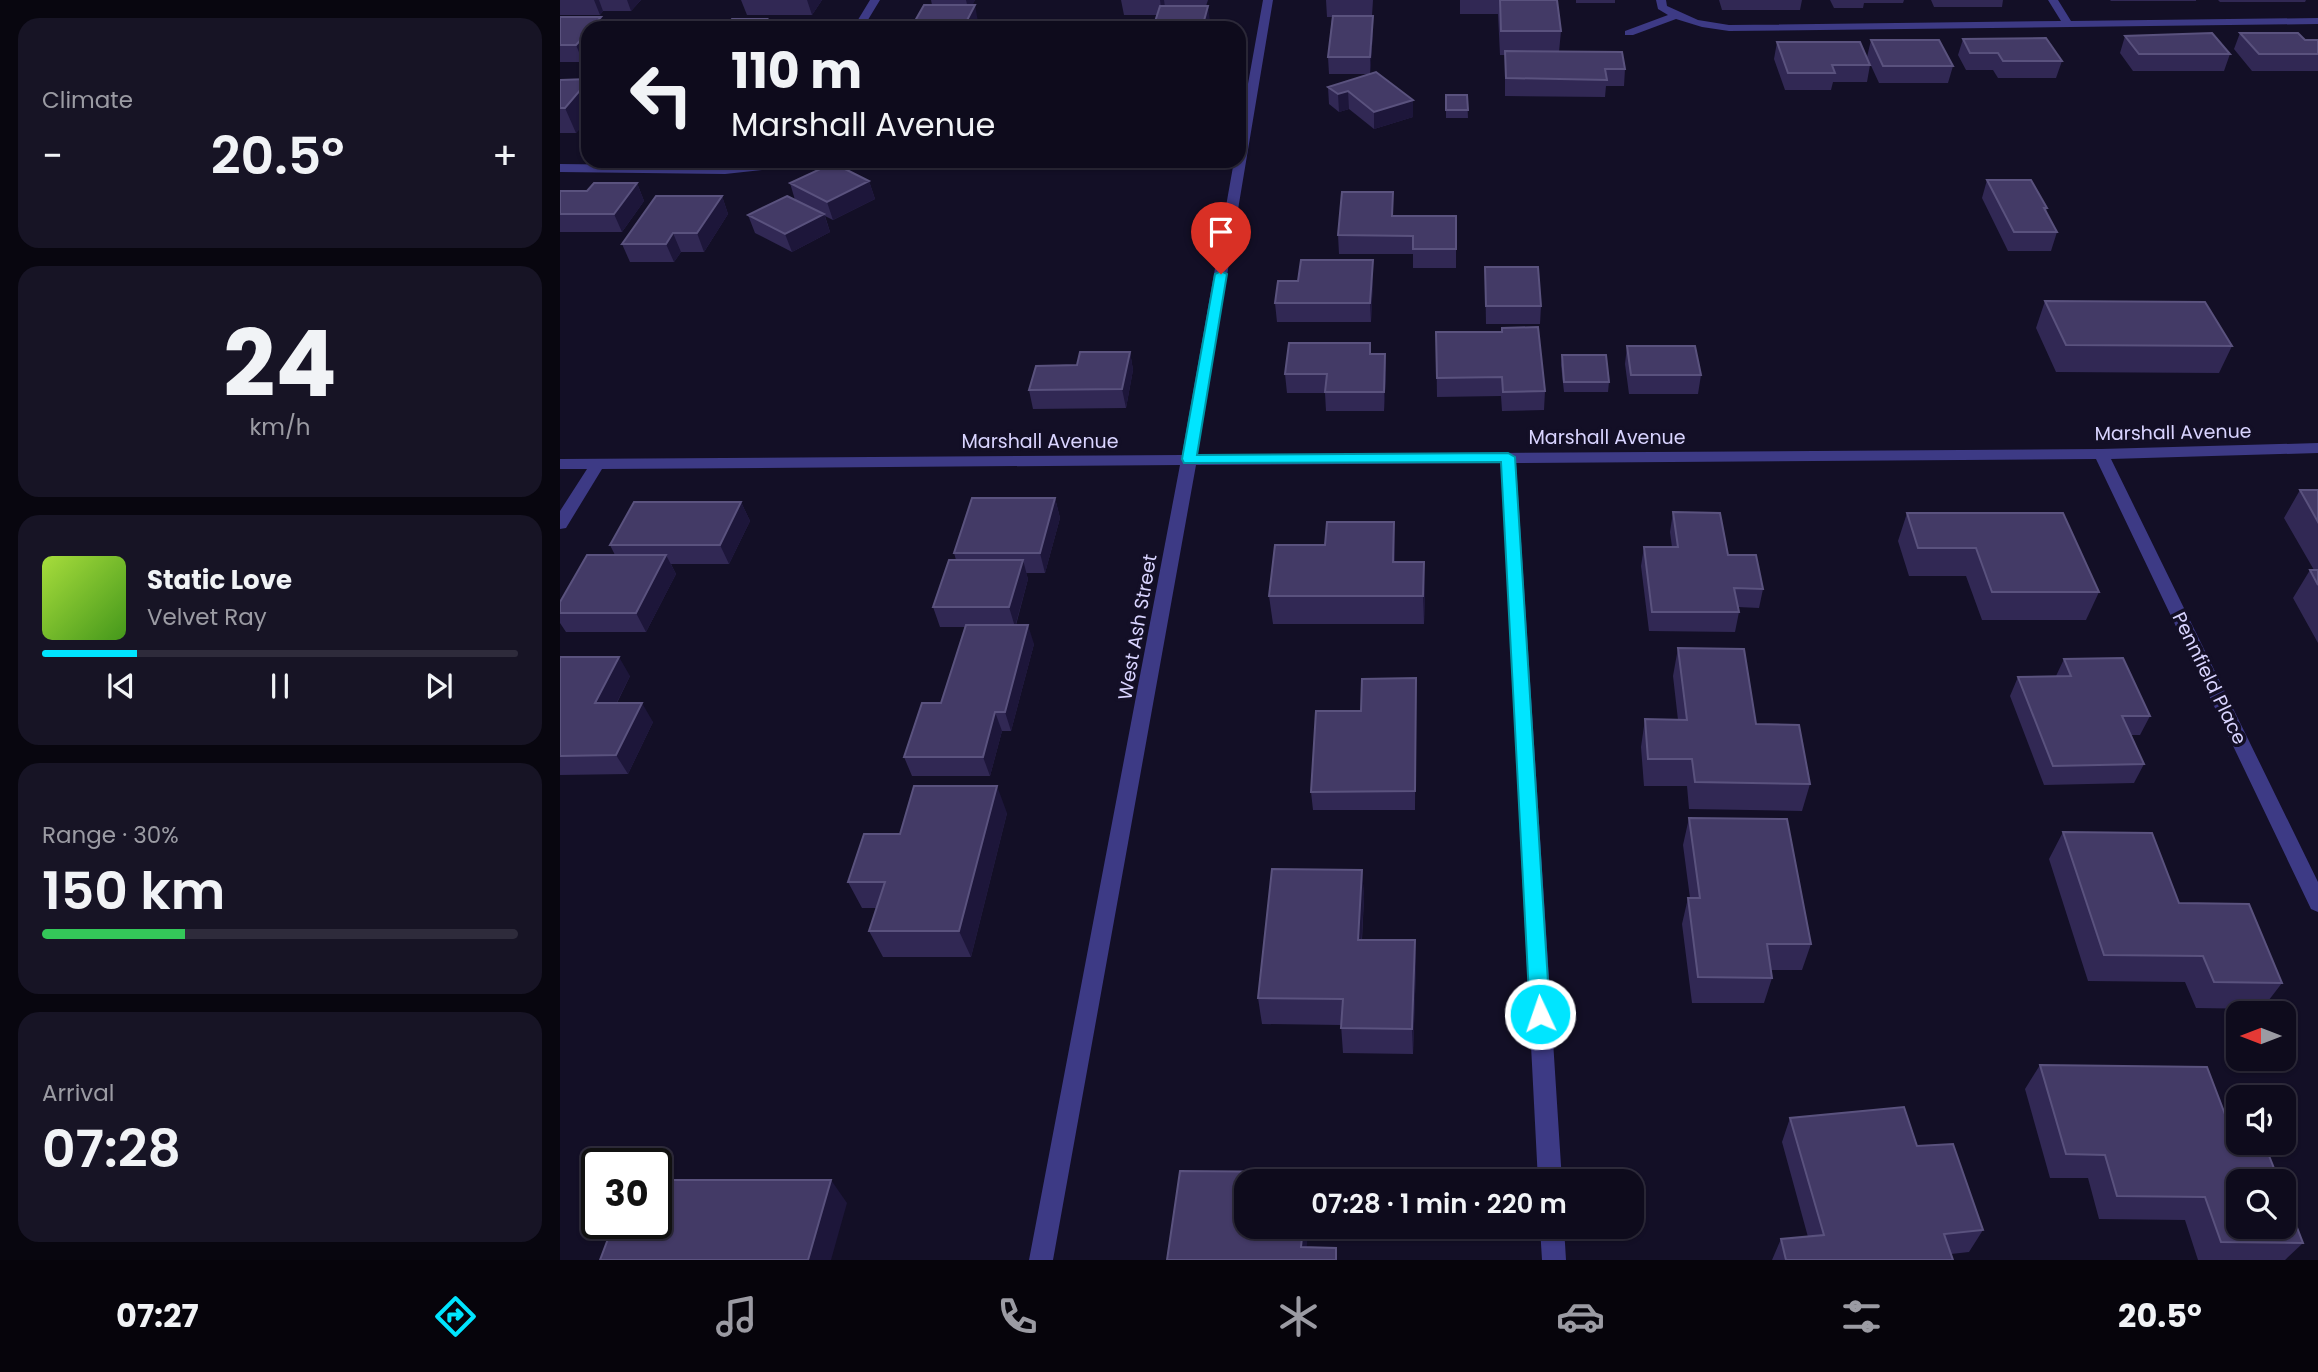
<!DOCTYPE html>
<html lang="en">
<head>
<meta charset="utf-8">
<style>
  :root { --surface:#0e0b1c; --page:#171425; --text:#f1f3f6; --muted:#9b9ba3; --line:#2e2b3b; --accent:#00e5ff }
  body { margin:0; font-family:Poppins,sans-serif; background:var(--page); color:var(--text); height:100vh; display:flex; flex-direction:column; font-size:26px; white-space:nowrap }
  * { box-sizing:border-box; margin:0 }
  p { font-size:23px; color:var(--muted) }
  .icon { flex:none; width:38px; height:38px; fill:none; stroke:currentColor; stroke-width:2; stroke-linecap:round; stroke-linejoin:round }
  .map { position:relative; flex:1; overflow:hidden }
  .panel { display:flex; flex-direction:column; gap:18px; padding:18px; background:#08060f; width:560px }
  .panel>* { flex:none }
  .top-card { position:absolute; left:21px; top:21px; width:665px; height:147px; border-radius:21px; box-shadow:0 2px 5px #0004,0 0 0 2px var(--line); background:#0e0b1c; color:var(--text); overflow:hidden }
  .needle { width:46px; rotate:270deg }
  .fabs { position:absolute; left:1666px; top:1001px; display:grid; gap:14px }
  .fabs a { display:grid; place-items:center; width:70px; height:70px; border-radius:14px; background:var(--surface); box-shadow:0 2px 5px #0004,0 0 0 2px var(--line); font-size:35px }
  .speed { position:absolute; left:21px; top:1148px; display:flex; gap:14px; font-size:35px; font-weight:700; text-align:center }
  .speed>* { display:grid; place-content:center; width:91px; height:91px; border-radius:50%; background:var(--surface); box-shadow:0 2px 5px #0004,0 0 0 2px var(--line); line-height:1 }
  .speed .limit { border:4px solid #111; border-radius:10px; background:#fff; color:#111 }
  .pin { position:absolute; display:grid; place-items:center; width:60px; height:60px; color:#fff; margin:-72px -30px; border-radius:50% 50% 50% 0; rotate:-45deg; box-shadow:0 0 7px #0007 }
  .pin .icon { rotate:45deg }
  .me { position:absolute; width:77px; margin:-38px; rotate:357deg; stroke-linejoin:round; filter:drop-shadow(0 0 5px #0008) }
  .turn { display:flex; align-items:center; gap:24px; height:147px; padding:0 35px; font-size:32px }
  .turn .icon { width:91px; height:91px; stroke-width:2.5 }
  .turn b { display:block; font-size:49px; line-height:60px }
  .big { font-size:52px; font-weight:600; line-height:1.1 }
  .panel .tile { flex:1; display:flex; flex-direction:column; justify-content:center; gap:10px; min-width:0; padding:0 24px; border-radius:21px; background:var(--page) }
  .panel .dial { align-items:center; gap:0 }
  .dial b { font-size:91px; line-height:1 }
  .song { display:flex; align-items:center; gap:21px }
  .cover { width:84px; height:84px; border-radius:10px; background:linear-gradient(135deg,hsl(80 70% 55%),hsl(100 70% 35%)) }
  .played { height:7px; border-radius:4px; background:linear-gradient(90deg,var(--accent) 20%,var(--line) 20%) }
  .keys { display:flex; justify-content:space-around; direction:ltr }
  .heat { display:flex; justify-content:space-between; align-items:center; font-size:38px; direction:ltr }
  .charge { height:10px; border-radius:5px; background:linear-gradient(90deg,#34c759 30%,var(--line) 0) }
  .trip { position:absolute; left:674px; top:1169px; width:410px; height:70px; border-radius:21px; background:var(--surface); box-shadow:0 2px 5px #0004,0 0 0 2px var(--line); font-weight:600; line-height:70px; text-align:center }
  .tabs { display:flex; height:112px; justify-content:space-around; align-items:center; background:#06040b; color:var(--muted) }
  .tabs .icon { width:49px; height:49px }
  .tabs .selected { color:var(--accent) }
  .tabs b { font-size:32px; color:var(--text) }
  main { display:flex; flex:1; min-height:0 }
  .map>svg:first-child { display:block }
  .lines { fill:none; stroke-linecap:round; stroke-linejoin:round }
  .minor { fill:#3d3a85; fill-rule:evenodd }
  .wall { fill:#312854 }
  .shaded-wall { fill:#1d163a }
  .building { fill:#433a66; stroke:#5a527e; stroke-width:2 }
  .route { fill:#00e5ff; stroke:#0095a6; stroke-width:2 }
  .labels { text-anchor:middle; stroke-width:7; stroke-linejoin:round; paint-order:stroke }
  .street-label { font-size:19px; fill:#d9d4ff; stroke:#130f26 }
</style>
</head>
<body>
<main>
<section class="panel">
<div class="tile"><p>Climate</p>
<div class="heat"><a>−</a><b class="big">20.5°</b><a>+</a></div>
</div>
<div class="tile dial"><b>24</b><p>km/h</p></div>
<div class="tile">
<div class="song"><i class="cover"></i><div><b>Static Love</b><p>Velvet Ray</p></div></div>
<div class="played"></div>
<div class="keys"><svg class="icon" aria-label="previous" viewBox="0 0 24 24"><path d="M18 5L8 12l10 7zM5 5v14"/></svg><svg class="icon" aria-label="pause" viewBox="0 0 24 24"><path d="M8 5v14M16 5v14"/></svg><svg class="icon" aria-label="next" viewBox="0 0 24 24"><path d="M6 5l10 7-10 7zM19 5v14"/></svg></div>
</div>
<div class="tile"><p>Range · 30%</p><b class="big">150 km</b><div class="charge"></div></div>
<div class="tile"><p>Arrival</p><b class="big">07:28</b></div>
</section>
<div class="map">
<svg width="1758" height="1260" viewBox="0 0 1758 1260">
  <rect width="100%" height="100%" fill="#130f26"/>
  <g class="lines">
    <path class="minor" d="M310,0H320L303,28H293Z
      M703,0H713L637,455L1541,449L1758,443V453L1551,459L1758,882V912L1751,909L1536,459L956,463L1002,1181H978L941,463L636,465L493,1260H469L620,465L42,469L6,528L0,529V511L27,469H0V459L622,455L674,161H679V134Z
      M1096,0H1106L1107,6L1138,20L1169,25L1501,21L1488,0H1498L1511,21L1758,18V24L1169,31L1142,27L1116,19L1073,35H1065V31L1108,15L1098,9Z
      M198,161H212L202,170L165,174L0,172V164L165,166Z
      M980,1227H1004L1006,1260H982Z"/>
  </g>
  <path class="wall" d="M0,0H81L71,11H43L40,15H0Z
    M181,0H262L252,15H187Z
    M371,0H415L412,5L418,22L372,5Z
    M561,0H648L646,6L650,22L648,28H593L597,15H564Z
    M766,0H813L812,16H813V33L810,74L853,100V117L814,129L789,109L779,112L769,104L768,87L810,74H769L768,57L772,17H767Z
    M900,0H997L1001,31L999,52L1065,69L1064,86H1046L1045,97L945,96V55H940L938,14H900Z
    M1016,0H1055V3H1016Z
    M1159,0H1242L1240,10H1162Z
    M1270,0H1344L1343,3H1304L1303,8H1274Z
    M1371,0H1443L1442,7H1374Z
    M1550,0H1636V1H1551Z
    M1658,0H1746L1745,2H1660Z
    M0,17H41L23,62H0Z
    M1680,33L1745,40H1758V71H1692L1674,49Z
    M1565,36L1670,54L1664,71H1573L1560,53Z
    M1403,39L1502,61L1496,78H1438L1433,70H1406L1398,55Z
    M1311,40L1393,66L1388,83H1319L1307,57Z
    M1217,42L1310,65L1307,82H1273L1271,90H1225L1214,59Z
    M28,79V119L16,133H0V80Z
    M886,95H907L908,118H886Z
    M297,161H345L344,163H298Z
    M491,161H549L548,165L492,164Z
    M1427,180L1487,208L1486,212L1497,232L1491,251H1448L1422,198Z
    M309,181L315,199L273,220L265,216L270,232L232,252L195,233L188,215L235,200L230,183Z
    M77,183L84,201L62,232H0V191H27Z
    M833,192V216H896V268H853V254H779L778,235Z
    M162,196L168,214L144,252H121L114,262H70L62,244Z
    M813,260V279L811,322H717L715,303L738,281Z
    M925,267L981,306L980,324H926Z
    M1485,301L1672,346L1659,373L1496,372L1476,328Z
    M876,332L985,391L984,410L942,411L941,396L877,397Z
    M810,343L811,354H825L826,373L824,411H766L765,393H727L725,374Z
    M1067,346L1141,375L1138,394H1069L1065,364Z
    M570,352L573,370L566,408L473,409L469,390L517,365Z
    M1002,355L1049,382L1048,392H1004L1001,365Z
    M1740,490H1758V643L1733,598L1750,570H1754L1724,518Z
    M495,498L500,518L485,573H466L468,579L456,625L474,644L451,731H442L430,776H352L344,757L381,703L405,627H380L373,607L396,560L394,553Z
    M181,502L190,521L169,564H111L116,574L86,632H6L0,623V602L55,555L50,545Z
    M1113,512L1168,555L1203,589L1199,608L1178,607L1179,612L1175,632L1089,631L1081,566L1084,547H1112L1110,532Z
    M1347,513L1539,592L1526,620H1422L1406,576H1349L1338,541Z
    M835,550V562L865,590L864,624H713L709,596Z
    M1118,648L1196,724L1250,784L1242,811L1129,809L1127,786H1084L1081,747L1085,719L1118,720L1113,676Z
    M0,657L70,676L57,703L93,722L68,774L0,775Z
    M1504,659L1590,716L1580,735H1571L1584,764L1574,783L1484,785L1450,696L1458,677L1496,676Z
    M856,678L855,810H753L751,792L801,711Z
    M447,813L411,957H323L309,931L316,908H302L288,882L340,834Z
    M1129,818L1251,944L1242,970H1211L1212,978L1204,1003H1132L1122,924L1128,898H1130L1123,845Z
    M1503,832L1619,903L1722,983L1702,1009L1636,1008L1625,982L1528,981L1489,859Z
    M802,870L804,897L802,940H855L856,966L853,1054L783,1053L781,1025L702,1024L698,998Z
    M1480,1065L1674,1138L1743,1243L1725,1260H1638L1625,1220L1539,1219L1528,1178H1490L1465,1089Z
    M1230,1118L1357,1146L1423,1230L1409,1252L1391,1254L1393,1260H1212L1221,1239L1248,1237L1222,1142Z"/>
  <path class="shaded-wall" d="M34,0H39L43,11L40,15Z
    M67,0H81L71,11Z
    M247,0H262L252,15Z
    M406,0H415L409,13Z
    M600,0H604L605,7L602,15Z
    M415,5L418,22L415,28H403Z
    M648,6L650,22L648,28H642Z
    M813,16V33L810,74V57Z
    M41,17L46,28H31Z
    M207,19L210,28H201Z
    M28,32V56L23,62L16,45Z
    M28,81V119L16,133L5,108Z
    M788,91L789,109L779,112L778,94Z
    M853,100V117L814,129V112Z
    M309,181L315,199L273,220L267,202Z
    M77,183L84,201L62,232L54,214Z
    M162,196L168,214L144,252L137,233Z
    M264,214L270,232L232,252L225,234Z
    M113,233L121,252L114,262L106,244Z
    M813,260V279L811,322L810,303Z
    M570,352L573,370L566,408L562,389Z
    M825,354L826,373L824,411V392Z
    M495,498L500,518L485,573L480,553Z
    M181,502L190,521L169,564L160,545Z
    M834,522L835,550L834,590L833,562Z
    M106,555L116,574L86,632L76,613Z
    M463,560L468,579L455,627L449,607Z
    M864,562L865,590L864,624L863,596Z
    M468,625L474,644L451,731L445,712Z
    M59,657L70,676L47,722L35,703Z
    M82,703L93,722L68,774L56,755Z
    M435,712L442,731L430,776L423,757Z
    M437,786L447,813L411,957L399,931Z
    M802,870L804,897L800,966L798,940Z
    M855,940L856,966L853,1054L852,1029Z
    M271,1180L287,1203L271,1260H248Z
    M743,1227H748L746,1260L741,1247Z"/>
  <path class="building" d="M940,0H997L1001,31H941Z
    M364,5H415L403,28H351Z
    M600,6H648L642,28H593Z
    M773,16H813L810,57H768Z
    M0,17H41L31,28H28V32L16,45H0Z
    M172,19H207L201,28H165Z
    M1652,33L1670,54H1579L1565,36Z
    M1680,33H1738L1745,40H1758V54H1699Z
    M1486,38L1502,61H1443L1438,53H1410L1403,39Z
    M1311,40H1379L1393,66H1323Z
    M1217,42H1300L1310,65H1272L1275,73H1228Z
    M945,51L1062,52L1065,69H1045L1047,80L946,78Z
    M816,72L853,100L814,112L788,91L778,94L768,87Z
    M28,79V81L5,108H0V80Z
    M886,95H907L908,110H886Z
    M273,163L309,181L267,202L230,183Z
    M1427,180H1471L1487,208H1484L1497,232H1454Z
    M34,183H77L54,214H0V191H27Z
    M782,192H833L832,216H896V249H853V236L778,235Z
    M96,196H162L137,233H113L106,244H62Z
    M227,196L264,214L225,234L188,215Z
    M741,260H813L810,303H715L718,281H738Z
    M925,267H978L981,306H926Z
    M1485,301L1645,302L1672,346L1506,345Z
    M978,327L985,391L943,392L942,377L877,378L876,332H942V328Z
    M729,343H810V354H825L824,392H765L767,374H725Z
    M1067,346H1135L1141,375H1071Z
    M520,352H570L562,389L469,390L476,366L517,365Z
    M1002,355H1046L1049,382H1004Z
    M1740,490H1758V522Z
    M412,498H495L480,553H394Z
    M74,502H181L160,545H50Z
    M1113,512L1160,513L1168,555H1196L1203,589L1174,588L1179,612H1092L1084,547H1118Z
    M1347,513H1503L1539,592H1432L1416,548H1358Z
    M767,522H834L833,562H864L863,596H709L715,545H765Z
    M27,555H106L76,613H0V602Z
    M389,560H463L449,607H373Z
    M1750,570H1758V585Z
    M406,625H468L445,712H435L423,757H344L362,703H381Z
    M1118,648L1184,649L1196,724L1239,725L1250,784L1135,782L1132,759H1088L1085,719L1127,720Z
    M0,657H59L35,703H82L56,755L0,756Z
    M1563,658L1590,716H1562L1584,764L1493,766L1458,677L1511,676L1504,659Z
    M856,678L855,791L751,792L756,711H801L802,679Z
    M354,786H437L399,931H309L325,882H288L304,834H340Z
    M1129,818L1227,819L1251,944H1207L1212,978L1138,977L1128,898H1140Z
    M1503,832L1592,833L1619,903L1689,904L1722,983L1654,982L1643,956L1544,955Z
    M712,869L802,870L798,940H855L852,1029L781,1028L783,999L698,998Z
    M1480,1065L1647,1067L1674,1138H1678V1143H1704L1719,1181H1678V1227H1724V1194L1743,1243L1661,1242L1645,1197L1557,1196L1545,1155L1506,1154Z
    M1344,1107L1357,1146L1393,1144L1423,1230L1384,1234L1393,1260H1226L1221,1239L1264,1235L1230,1118Z
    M620,1171L747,1172L746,1181H686V1227H743L741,1247L776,1248V1260H607Z
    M96,1180H271L248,1260H40L54,1223H96Z"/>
  <path class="route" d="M661,271L667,274L637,455L948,453L955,457L990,1014L987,1020L980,1023L973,1020L970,1014L941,462L624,463L622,459L655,274Z"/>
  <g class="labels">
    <g class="street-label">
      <text transform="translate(1613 432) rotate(-1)" y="7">Marshall Avenue</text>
      <text x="1047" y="444">Marshall Avenue</text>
      <text x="480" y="448">Marshall Avenue</text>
      <text transform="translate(577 627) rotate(-80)" y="7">West Ash Street</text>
      <text transform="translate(1650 678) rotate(64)" y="7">Pennfield Place</text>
    </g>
  </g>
</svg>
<div class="fabs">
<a><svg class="needle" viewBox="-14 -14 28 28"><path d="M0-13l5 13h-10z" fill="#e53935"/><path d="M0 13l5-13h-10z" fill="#9b9ba3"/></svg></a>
<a><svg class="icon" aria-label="sound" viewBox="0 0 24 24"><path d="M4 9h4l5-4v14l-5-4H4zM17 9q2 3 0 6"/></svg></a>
<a><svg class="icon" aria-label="search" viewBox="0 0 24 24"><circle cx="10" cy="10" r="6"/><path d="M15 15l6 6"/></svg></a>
</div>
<div class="speed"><div class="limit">30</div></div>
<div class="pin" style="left:661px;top:274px;background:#d93025"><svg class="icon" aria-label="arrive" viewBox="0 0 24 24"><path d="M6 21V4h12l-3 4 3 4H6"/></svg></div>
<svg class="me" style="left:980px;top:1014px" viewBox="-20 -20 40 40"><circle r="17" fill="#00e5ff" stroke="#fff" stroke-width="3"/><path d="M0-11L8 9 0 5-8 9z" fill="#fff"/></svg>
<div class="trip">07:28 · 1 min · 220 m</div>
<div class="top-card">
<div class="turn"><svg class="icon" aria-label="left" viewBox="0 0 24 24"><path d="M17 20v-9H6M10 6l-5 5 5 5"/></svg><div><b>110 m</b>Marshall Avenue</div></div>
</div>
</div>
</main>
<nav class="tabs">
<b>07:27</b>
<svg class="icon selected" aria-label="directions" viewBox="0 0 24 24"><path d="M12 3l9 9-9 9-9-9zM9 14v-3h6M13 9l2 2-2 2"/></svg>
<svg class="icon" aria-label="music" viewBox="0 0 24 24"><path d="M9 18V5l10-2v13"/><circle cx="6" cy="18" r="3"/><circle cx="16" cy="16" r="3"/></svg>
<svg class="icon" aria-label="phone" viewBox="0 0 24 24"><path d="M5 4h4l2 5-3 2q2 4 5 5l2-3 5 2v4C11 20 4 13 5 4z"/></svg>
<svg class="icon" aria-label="climate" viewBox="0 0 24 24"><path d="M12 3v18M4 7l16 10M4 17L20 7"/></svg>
<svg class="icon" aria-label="car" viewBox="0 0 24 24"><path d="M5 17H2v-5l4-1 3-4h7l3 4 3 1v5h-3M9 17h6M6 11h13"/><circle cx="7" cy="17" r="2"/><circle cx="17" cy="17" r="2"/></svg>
<svg class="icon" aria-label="filters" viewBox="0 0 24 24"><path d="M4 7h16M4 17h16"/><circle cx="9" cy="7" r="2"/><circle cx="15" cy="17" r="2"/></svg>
<b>20.5°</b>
</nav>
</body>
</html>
